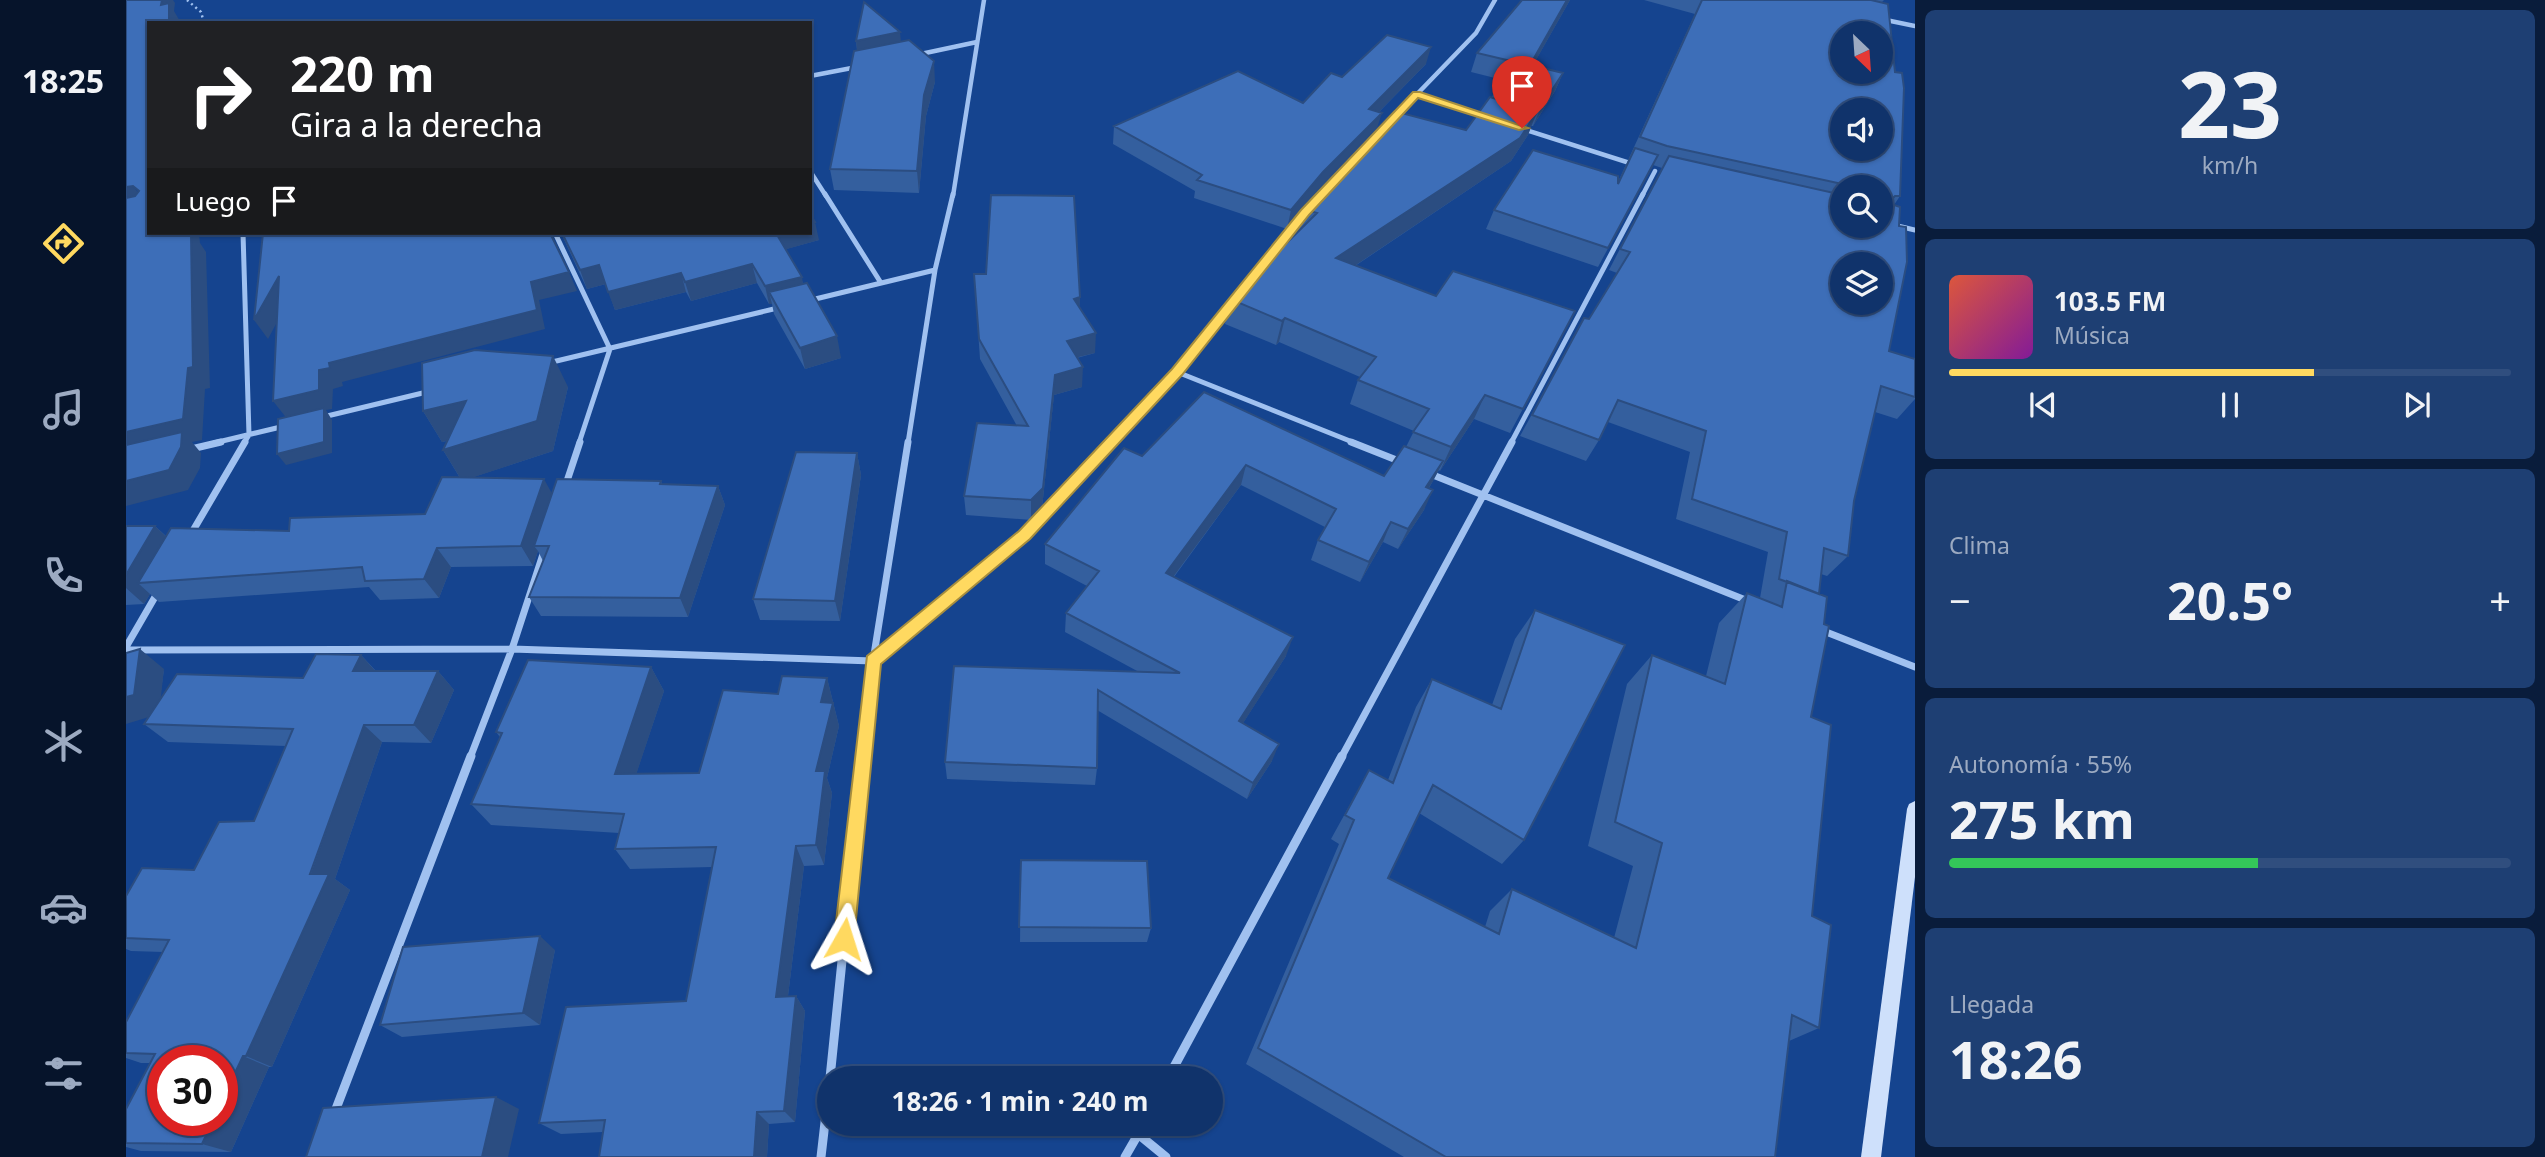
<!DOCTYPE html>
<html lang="es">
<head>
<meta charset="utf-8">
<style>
  :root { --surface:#10336b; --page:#1e3f73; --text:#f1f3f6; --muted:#9caac1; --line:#304e7e; --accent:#ffd960 }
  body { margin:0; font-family:"Noto Sans",sans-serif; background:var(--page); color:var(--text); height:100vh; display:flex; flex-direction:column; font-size:26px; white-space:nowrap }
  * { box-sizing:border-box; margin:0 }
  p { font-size:23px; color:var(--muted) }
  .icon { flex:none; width:38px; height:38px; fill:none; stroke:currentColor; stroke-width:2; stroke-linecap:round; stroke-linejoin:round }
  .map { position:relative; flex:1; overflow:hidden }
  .details { display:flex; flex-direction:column; gap:10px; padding:10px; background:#091c3b; width:630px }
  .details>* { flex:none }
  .hud { position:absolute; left:21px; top:21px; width:665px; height:214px; border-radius:0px; box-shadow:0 2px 5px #0004,0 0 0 2px var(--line); background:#202124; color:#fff; overflow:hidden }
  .needle { width:46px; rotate:155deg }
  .tools { position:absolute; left:1704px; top:21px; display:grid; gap:14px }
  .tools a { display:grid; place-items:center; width:63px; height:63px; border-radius:50%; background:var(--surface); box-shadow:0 2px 5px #0004,0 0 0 2px var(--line); font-size:35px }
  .speed { position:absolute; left:21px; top:1045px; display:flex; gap:14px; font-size:35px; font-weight:700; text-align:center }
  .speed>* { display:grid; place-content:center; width:91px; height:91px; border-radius:50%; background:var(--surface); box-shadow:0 2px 5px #0004,0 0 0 2px var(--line); line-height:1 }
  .speed .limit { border:10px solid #d22; background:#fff; color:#111 }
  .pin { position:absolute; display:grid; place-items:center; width:60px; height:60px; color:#fff; margin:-72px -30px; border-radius:50% 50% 50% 0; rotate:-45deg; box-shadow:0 0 7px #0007 }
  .pin .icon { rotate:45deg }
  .me { position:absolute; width:77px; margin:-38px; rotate:6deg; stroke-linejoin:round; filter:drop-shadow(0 0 5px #0008) }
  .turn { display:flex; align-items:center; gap:24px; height:147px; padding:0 28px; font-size:32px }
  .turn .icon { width:91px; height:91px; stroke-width:2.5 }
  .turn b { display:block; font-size:49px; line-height:60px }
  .then { display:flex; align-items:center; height:66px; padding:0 28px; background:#0003; gap:14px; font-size:26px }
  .big { font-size:52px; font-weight:700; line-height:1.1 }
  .details .tile { flex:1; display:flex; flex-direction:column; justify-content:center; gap:10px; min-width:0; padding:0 24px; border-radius:10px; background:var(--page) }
  .details .dial { align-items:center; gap:0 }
  .dial b { font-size:91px; line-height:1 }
  .song { display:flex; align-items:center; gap:21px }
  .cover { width:84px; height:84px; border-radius:10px; background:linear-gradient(135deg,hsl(10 70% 55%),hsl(290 70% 35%)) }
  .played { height:7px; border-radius:4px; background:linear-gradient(90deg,var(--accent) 65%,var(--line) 65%) }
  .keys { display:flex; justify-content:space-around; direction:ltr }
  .heat { display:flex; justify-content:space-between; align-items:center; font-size:38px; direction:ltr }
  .charge { height:10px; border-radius:5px; background:linear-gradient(90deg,#34c759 55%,var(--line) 0) }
  .trip { position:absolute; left:691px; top:1066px; width:406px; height:70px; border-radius:35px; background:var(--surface); box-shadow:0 2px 5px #0004,0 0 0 2px var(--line); font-weight:700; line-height:70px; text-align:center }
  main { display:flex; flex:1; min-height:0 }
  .tab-bar { display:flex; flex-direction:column; width:126px; justify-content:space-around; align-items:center; background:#06142b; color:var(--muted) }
  .tab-bar .icon { width:49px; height:49px }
  .tab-bar .on { color:var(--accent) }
  .tab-bar b { font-size:32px; color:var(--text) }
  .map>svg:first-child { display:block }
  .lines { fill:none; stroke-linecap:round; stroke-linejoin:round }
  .path { stroke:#a0c1f0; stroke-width:2.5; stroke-dasharray:2 3.5; stroke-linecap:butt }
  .street-far3 { stroke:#a0c1f0; stroke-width:4.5 }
  .street-far2 { stroke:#a0c1f0; stroke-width:5 }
  .street-far1 { stroke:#a0c1f0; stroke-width:7 }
  .street { stroke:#a0c1f0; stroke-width:9 }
  .secondary { fill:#cee0fb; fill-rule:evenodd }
  .wall { fill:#345f9e; fill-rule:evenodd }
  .shaded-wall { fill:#2b4d81 }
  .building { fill:#3d6eb8; stroke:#2b4d81; stroke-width:2; fill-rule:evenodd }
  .route { fill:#ffd960; stroke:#a68d3e; stroke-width:2 }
</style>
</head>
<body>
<main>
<nav class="tab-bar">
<b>18:25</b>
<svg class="icon on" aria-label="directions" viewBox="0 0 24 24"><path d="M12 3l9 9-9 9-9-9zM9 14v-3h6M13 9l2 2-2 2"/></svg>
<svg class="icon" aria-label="music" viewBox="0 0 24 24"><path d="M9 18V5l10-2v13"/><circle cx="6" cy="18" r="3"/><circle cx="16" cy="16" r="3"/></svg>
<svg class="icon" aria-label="phone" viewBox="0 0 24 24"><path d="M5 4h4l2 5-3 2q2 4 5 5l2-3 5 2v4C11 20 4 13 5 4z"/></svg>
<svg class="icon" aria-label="climate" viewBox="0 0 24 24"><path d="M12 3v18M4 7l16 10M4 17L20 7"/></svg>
<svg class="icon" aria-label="car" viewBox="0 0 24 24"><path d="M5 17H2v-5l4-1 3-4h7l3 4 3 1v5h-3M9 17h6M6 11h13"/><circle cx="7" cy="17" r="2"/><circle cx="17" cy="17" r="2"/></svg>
<svg class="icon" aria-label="filters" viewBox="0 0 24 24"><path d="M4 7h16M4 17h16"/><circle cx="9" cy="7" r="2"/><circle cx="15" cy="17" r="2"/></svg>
</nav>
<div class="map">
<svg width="1789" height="1157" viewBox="0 0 1789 1157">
  <rect width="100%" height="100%" fill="#15448f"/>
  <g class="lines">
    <path class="path" d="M61,0L75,12L78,23"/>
    <path class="street-far3" d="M1755,19L1789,26
      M790,55L851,42
      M684,76L731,67
      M1291,94L1360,116
      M1268,118L1350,33L1369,0
      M1394,128L1510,165
      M684,171L700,196
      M827,196L858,0
      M1516,196L1529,171"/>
    <path class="street-far2" d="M699,194L755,283
      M1755,222L1789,230
      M117,233L123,435L118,443
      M429,233L484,349L453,443
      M1126,278L1180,211
      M681,301L809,270
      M422,363L656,307
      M1051,372L1229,443
      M197,417L305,391
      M88,443L159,426
      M782,443L809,270L827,194
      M984,443L1051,372L1106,304
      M1385,443L1517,194"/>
    <path class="street-far1" d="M1225,442L1278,463
      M61,450L95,442
      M1302,473L1622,601
      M439,487L454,442
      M65,534L119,442
      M1695,630L1789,667
      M0,647L33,590
      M0,650L386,649L747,661L899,535L986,442
      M344,758L386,649L418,551
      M737,758L747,661L782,442
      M1215,758L1386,442"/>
    <path class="street" d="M704,1078L737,756
      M1042,1078L1216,756
      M208,1114L345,756
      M1012,1134L1040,1157
      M695,1157L704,1079
      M999,1157L1018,1124"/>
    <path class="secondary" d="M1789,801V877L1755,1157H1735L1781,809L1783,804Z"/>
  </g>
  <path class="wall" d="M1396,0H1444L1407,65L1437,73L1429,91L1407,126H1405L1402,135L1385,161L1229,266L1310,296L1449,311L1384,433L1348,419L1314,471L1313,470L1303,488L1298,510L1272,549L1257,542L1234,582L1185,560L1192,540L1199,527L1115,485L1048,577L1160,656L1117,723L1146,761L1121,799L971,710V768L969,785L821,779L819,762L1013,672L939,632L940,613L961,586L919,564V544L1016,456L1258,476L1280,447L1288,431L1224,404L1232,380L1234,377L1153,342L1150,345L1099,324L1104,299L1172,232L1177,209L1161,229L1068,198L1069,191L987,144L988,126L1177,103L1216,77L1300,64L1253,112L1251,127L1340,130L1366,97L1368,93L1377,80L1345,72L1351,53Z
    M1518,0H1758L1756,2L1774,196L1768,205L1763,351L1789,359V399L1771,419L1749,412L1728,501L1722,556L1701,576L1695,574L1693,594L1685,717L1686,916L1693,1028L1663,1041L1649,1157H1278L1120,1064L1213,844L1205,839L1243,770L1262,780L1290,707L1306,679L1366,705L1389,639L1409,610L1398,840L1376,864L1293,813L1262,878L1359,927L1364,911L1386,889L1488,938L1507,866L1462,846L1501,684L1526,655L1580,676L1593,623L1621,593L1634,598L1642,552L1550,519L1564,452L1482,422L1473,440L1460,461L1394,436L1458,318L1463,319L1491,273L1483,270L1536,168L1527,165L1472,267L1360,229L1368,210L1492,182L1569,14ZM1717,187H1755L1717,226Z
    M730,41L775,42L809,82L800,116L793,193L708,190L704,169L731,50Z
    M435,233H684L693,240L660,249L715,358L679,369L648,314L646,304H643L631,283L565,301L560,292L489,310L480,284L461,289Z
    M848,274L954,297L953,308L969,353L951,358L956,387L928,395L916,508L905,520L840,515L838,496L891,426L854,359Z
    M442,387L427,451L344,478L426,494L535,481L536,484L592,486L599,505L562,617L415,616L403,597L417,561L412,551L407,566L325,567L313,598L254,600L243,587L33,602L24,594L18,604L0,605V526H29L40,536L163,531L299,514L334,478L317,450L321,441L316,442L297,411Z
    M731,453L735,475L714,621L634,620L627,599Z
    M235,655L250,671H312L328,690L305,743L256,742L209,879L224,890L146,1067H143L105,1152L15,1151L0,1147V1143L24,1063H15L0,1058V1022L37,952L5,951L0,949V896L68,870L128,821L160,746L42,742L18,724L22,717L38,669L34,698L177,678Z
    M525,667L538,691L510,774L573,773L652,694L701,678L713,726L701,778L706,793L698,865L678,866L662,996H670L679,1011L669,1122L643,1124L641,1157H473L477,1132L435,1134L413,1123L560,1001L586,867L504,869L489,849L493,833L365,825L345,804L374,737L370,732Z
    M895,860L1025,928L1021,942H894Z
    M429,950L414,1025L276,1037L254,1025Z"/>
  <path class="shaded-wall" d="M36,0H47L49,3L48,11L55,23H43L35,5Z
    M1441,0H1444L1397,83L1404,65Z
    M774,32L776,52L732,61L730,41Z
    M1305,47L1300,64L1238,127L1243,109Z
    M808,61L809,82L800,116L793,193L791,171L798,95Z
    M1437,73L1429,91L1407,126L1415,107Z
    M1411,112L1402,135L1385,161L1203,283L1210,258Z
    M1256,113L1250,131L1192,191L1161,229L1165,210L1197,172Z
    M7,186L23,207L0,211V187Z
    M689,222L693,240L654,251L650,233H684V223Z
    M58,233H73L74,243L80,252L84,388L79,389L76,440L66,442L75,453L74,468L62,490L0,506V432Z
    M626,264L631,283L565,301L559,282Z
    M473,265L480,284L461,289L454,270Z
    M443,272L451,291L413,300L419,329L216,382L217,386L207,389L206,409L200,410L206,420V453L160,465L151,454L162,420L147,401L203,363L405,282Z
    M555,273L560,292L489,310L482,292Z
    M153,276L166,294L142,339L128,320Z
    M676,277L679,296L643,292L646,304H643L639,286Z
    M954,297L953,317L948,299Z
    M1159,318L1153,342L1150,345L1156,321Z
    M970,333L969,353L940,360L941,341Z
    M711,336L715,358L679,369L674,348Z
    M427,356L442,387L427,451L336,481L317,450Z
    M957,367L956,387L928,395L916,508L905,520V500L929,375Z
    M1359,395L1348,419L1314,471L1325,447Z
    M340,401L357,432L316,442L297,411Z
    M731,453L735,475L714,621L709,601Z
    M1317,461L1307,481L1291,507L1300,487Z
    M1120,465L1115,485L1036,592L1040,573Z
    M418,479L429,499L408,546L412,551L407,566L395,546Z
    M592,486L599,505L562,617L554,598Z
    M1307,490L1298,510L1272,549L1282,529Z
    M1265,522L1257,542L1234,582L1243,562Z
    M29,526L51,547L12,583L24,594L18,604L0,588V575Z
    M311,548L325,567L313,598L298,579Z
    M1167,637L1160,656L1107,739L1113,721Z
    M14,649L38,669L33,714L0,724V697Z
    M235,655L252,674L227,671Z
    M525,667L538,691L503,796L489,774Z
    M312,671L328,690L305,743L288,725Z
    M701,678L713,726L701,778L706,793L698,865L690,845V771L695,702Z
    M238,725L256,742L209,879L224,890L146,1067L120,1056Z
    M1153,744L1146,761L1121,799L1127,783Z
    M670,846L678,866L660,1012L650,997Z
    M414,936L429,950L414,1025L397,1013Z
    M670,996L679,1011L669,1122L658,1111Z
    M117,1056L143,1067L105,1152L76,1144L87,1120H96V1100Z
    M370,1097L393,1109L382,1157H356Z
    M631,1112L643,1124L641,1157H628Z"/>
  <path class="building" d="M0,0H36L35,5L43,3V23H23V233H65L67,367L62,368L57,419L0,432V198L9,196L13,191L7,186L0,187Z
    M1396,0H1441L1404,65L1437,73L1415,107L1368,93L1389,62L1351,53Z
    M1576,0H1745L1762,4L1769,72L1776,73L1778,88L1774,196H1769L1765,200L1768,205L1774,207L1773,226L1780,227L1781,262L1763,351L1789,359V397L1755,386L1728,501L1722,556L1698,548L1693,594L1653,579L1661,532L1566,499L1580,431L1492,400L1473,440L1406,415L1458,318L1463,319L1504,252L1494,249L1543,156L1717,195V226H1755V187H1730L1541,146L1514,137ZM1717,33H1755V72H1717ZM1717,110H1755V149H1717ZM1717,264H1755V303H1717Z
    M738,2L774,32L730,41Z
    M1261,35L1305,47L1243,109L1256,113L1197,172L1165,210L1071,180L1076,175L988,126L1112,71L1177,103L1205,73L1216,77Z
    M783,40L808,61L798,95L791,171L704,169L728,51Z
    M1364,97L1411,112L1394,138L1210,258L1310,296L1327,271L1449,311L1397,409L1359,395L1325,447L1287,432L1303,409L1232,380L1250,357L1159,318L1156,321L1104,299L1191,213L1177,209L1205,176L1268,111L1340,130Z
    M1509,148L1532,155L1482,248L1368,210L1407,150L1492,176V184Z
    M865,195L948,196L954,297L948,299L970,333L941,341L957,367L929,375L917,488L905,500L838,496L851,423L902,426L853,339L848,274H860Z
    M684,214L689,222L684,223Z
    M137,233H424L443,272L405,282L411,310L203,363L204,368L193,370V390L147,401L153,276L128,320Z
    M436,233H650L676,277L639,286L626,264L559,282L555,273L482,292L473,265L454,270Z
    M681,283L711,336L674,348L643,292Z
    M349,350L427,356L411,421L317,450L340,401L297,411L296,363Z
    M1078,392L1258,476L1278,446L1317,461L1300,487L1307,490L1282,529L1265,522L1243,562L1192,540L1210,509L1120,465L1040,573L1167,637L1113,721L1153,744L1127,783L972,690L971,768L819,762L828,666L1054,673L940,613L973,571L919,544L998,448L1016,456Z
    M198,408V442L151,454L152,419Z
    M56,432L55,447L43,470L0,481V445Z
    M670,452L731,453L709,601L627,599Z
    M316,477L418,479L395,546L311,548L298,579L239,581L236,567L12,583L45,528L163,531L164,518L299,514Z
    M431,479L535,481L534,484L592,486L554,598L403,597L423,546H408Z
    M0,526H29L0,575Z
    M1661,581L1701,597L1698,624L1703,626L1685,717L1705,725L1686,916L1705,925L1693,1028L1666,1015L1649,1157H1320L1132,1048L1228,820L1219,815L1243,770L1267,783L1306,679L1375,709L1409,610L1499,645L1398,840L1307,785L1262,878L1373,934L1386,889L1510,948L1536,843L1489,822L1526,655L1599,684L1621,593L1656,607Z
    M14,649L8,695L0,697V653Z
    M190,654L235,655L227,671H312L288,725H238L184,874H203L120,1056H117L96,1100V1060H37V1120H87L76,1144L0,1143V1109L29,1054L0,1053V1022L43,940L0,938V896L16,868L68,870L93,822L128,821L167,729L18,724L51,674L177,678Z
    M402,660L525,667L489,774L573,773L597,690L652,694L656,676L701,678L695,702L707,703L690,771H699L690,845L670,846L650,997L670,996L658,1111L631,1112L628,1157H473L479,1120L413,1123L440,1007L560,1001L590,847L489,849L498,814L345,804L376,733L370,732Z
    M895,860L1021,861L1025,928L893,927Z
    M414,936L397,1013L254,1025L277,947Z
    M370,1097L356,1157H180L197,1108Z"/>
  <path class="route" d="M1287,92H1294L1402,128L1393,130L1292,98L1183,215L1056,375L904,539L755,664L728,939L725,946L718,949L711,946L708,939L741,656L893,531L1046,369L1175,210Z"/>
</svg>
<div class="tools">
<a><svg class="needle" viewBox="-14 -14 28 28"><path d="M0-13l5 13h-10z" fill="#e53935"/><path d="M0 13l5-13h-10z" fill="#9caac1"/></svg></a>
<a><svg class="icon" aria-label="sound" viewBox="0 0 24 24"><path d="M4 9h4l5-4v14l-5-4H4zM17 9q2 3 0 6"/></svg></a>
<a><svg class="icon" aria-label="search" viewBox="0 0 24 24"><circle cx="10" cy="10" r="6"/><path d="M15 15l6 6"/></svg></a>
<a><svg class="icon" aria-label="layers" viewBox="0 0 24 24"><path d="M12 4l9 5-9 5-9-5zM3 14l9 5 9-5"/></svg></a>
</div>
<div class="speed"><div class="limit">30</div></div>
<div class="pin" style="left:1396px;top:128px;background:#d93025"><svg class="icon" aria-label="arrive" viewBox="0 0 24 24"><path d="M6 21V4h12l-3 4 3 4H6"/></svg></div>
<svg class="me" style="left:718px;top:939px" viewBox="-20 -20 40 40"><path d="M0-17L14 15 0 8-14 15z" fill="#ffd960" stroke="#fff" stroke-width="4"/></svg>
<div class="trip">18:26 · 1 min · 240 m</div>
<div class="hud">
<div class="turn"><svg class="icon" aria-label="right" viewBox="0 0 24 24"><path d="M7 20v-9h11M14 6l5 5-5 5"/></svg><div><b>220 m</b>Gira a la derecha</div></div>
<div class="then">Luego<svg class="icon" aria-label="arrive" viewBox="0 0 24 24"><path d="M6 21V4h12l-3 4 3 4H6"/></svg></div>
</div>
</div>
<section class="details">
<div class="tile dial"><b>23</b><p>km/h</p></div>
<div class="tile">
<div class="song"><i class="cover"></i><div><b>103.5 FM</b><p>Música</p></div></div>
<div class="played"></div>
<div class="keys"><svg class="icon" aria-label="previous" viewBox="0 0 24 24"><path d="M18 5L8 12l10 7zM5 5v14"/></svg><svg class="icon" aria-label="pause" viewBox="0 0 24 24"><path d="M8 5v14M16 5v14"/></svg><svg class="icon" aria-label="next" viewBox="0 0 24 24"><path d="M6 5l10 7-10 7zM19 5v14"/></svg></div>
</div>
<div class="tile"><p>Clima</p>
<div class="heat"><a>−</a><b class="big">20.5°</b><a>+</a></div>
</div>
<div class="tile"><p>Autonomía · 55%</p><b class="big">275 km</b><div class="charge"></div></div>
<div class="tile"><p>Llegada</p><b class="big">18:26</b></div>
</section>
</main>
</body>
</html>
